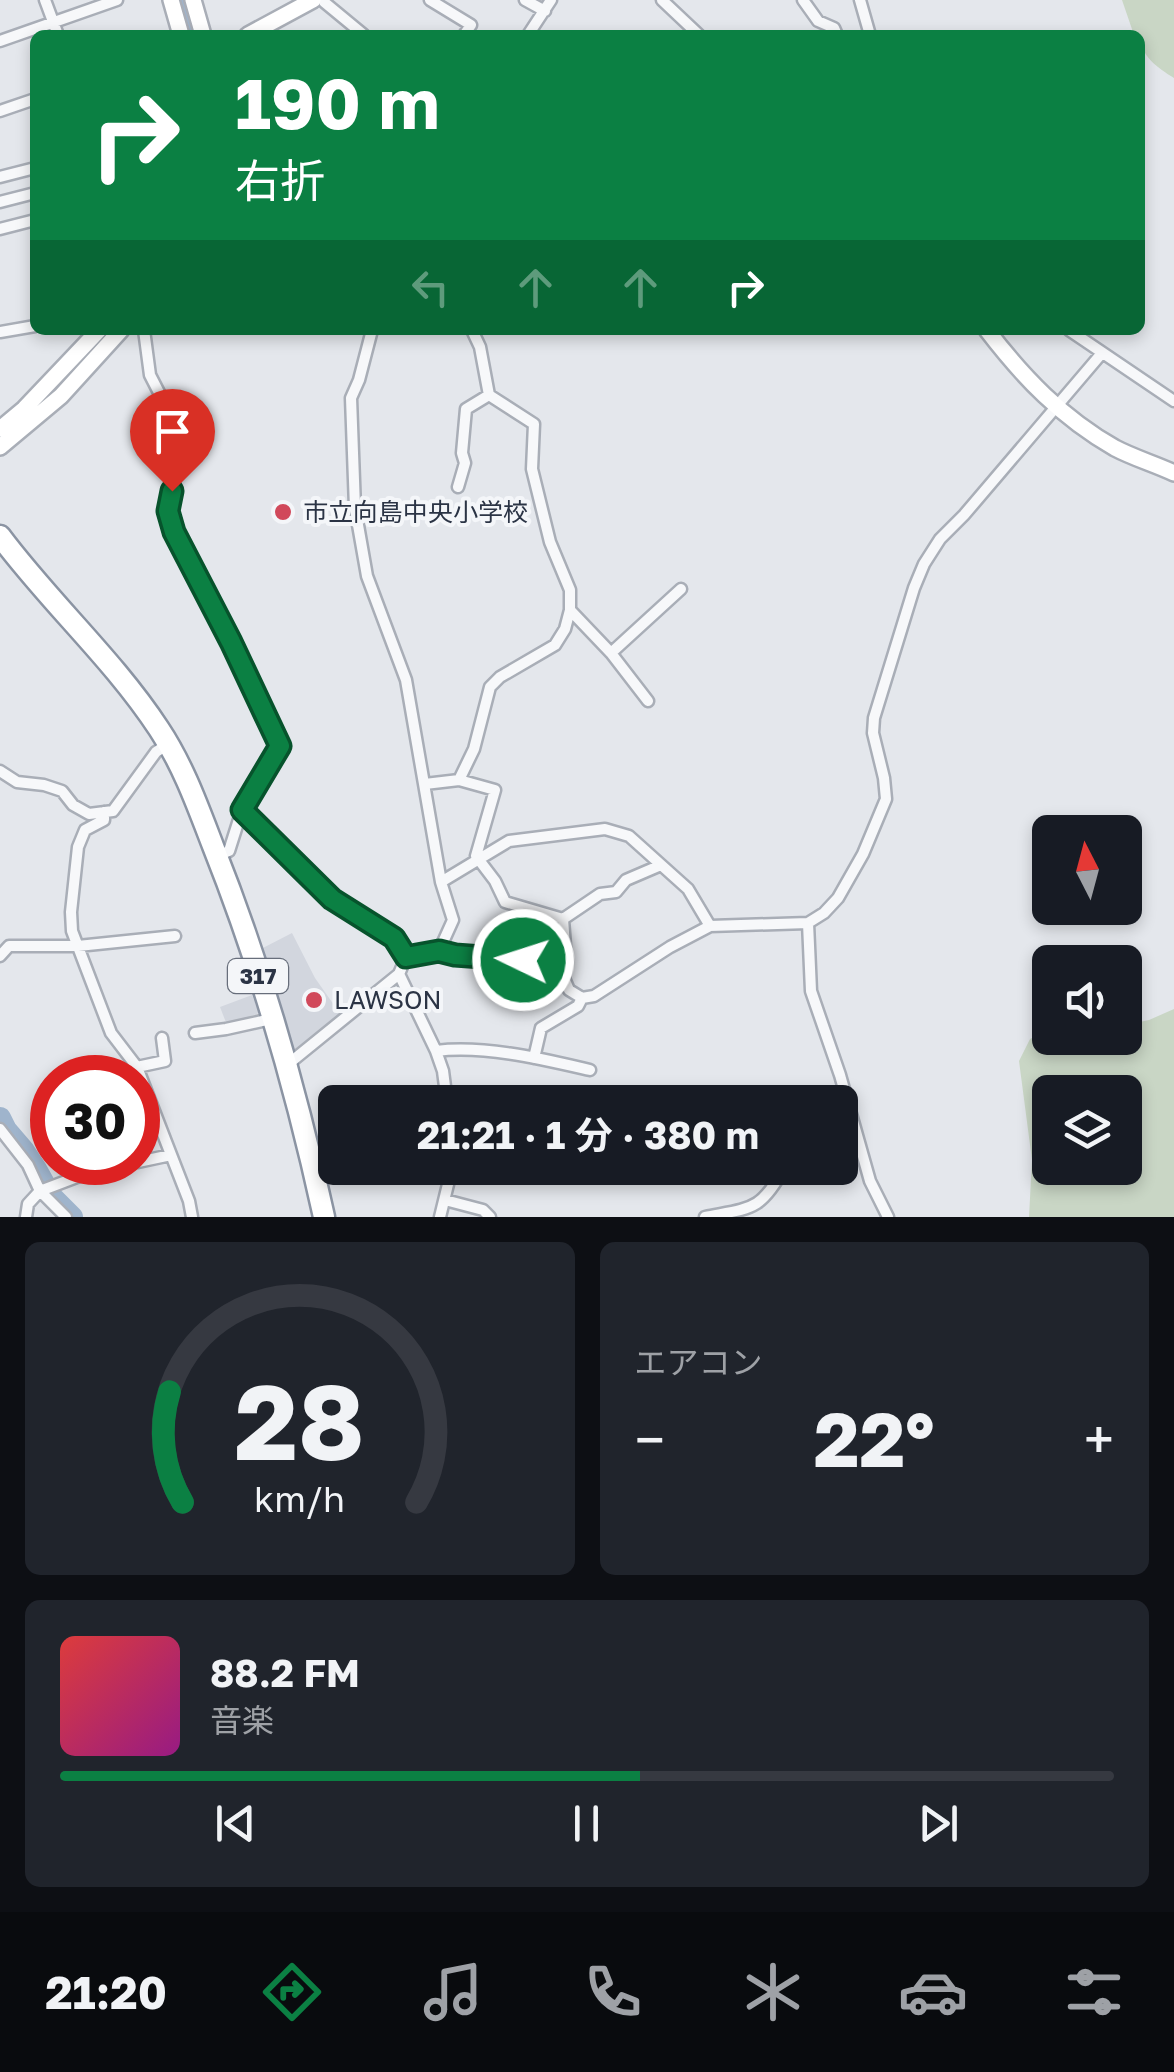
<!DOCTYPE html>
<html lang="ja">
<head>
<meta charset="utf-8">
<style>
  :root { --surface:#171b24; --page:#20242c; --text:#f1f3f6; --muted:#9ea1a6; --line:#363941; --accent:#0b8043 }
  body { margin:0; font-family:"Golos Text","Noto Sans JP",sans-serif; background:var(--page); color:var(--text); height:100vh; display:flex; flex-direction:column; font-size:38px; white-space:nowrap }
  * { box-sizing:border-box; margin:0 }
  p { font-size:32px; color:var(--muted) }
  .icon { flex:none; width:55px; height:55px; fill:none; stroke:currentColor; stroke-width:2; stroke-linecap:round; stroke-linejoin:round }
  .map { position:relative; height:1217px; overflow:hidden }
  .side { display:flex; flex-direction:column; gap:25px; padding:25px; background:#0d0f14; flex:1 }
  .side>* { flex:none }
  .top-card { position:absolute; left:30px; top:30px; width:1115px; height:305px; border-radius:15px; box-shadow:0 5px 15px #0003; background:#0b8043; color:#fff; overflow:hidden }
  .needle { width:65px; rotate:354deg }
  .buttons { position:absolute; left:1032px; top:815px; display:grid; gap:20px }
  .buttons a { display:grid; place-items:center; width:110px; height:110px; border-radius:15px; background:var(--surface); box-shadow:0 5px 15px #0003; font-size:50px }
  .speed { position:absolute; left:30px; top:1055px; display:flex; gap:20px; font-size:50px; font-weight:700; text-align:center }
  .speed>* { display:grid; place-content:center; width:130px; height:130px; border-radius:50%; background:var(--surface); box-shadow:0 5px 15px #0003; line-height:1 }
  .speed .limit { border:15px solid #d22; background:#fff; color:#111 }
  .pin { position:absolute; display:grid; place-items:center; width:85px; height:85px; color:#fff; margin:-102px -42px; border-radius:50% 50% 50% 0; rotate:-45deg; box-shadow:0 0 10px #0007 }
  .pin .icon { rotate:45deg }
  .me { position:absolute; width:110px; margin:-55px; rotate:274deg; stroke-linejoin:round; filter:drop-shadow(0 0 8px #0008) }
  .turn { display:flex; align-items:center; gap:35px; height:210px; padding:0 40px; font-size:45px }
  .turn .icon { width:130px; height:130px; stroke-width:2.5 }
  .turn b { display:block; font-size:70px; line-height:85px }
  .lanes { display:flex; align-items:center; height:95px; padding:0 40px; background:#0003; justify-content:center; gap:50px; direction:ltr }
  .lanes .off { opacity:.35 }
  .big { font-size:75px; font-weight:700; line-height:1.1 }
  .side .tile { flex:1; display:flex; flex-direction:column; justify-content:center; gap:15px; min-width:0; padding:0 35px; border-radius:15px; background:var(--page) }
  .side .dial { align-items:center; gap:0 }
  .dial svg { height:260px; overflow:visible; fill:none; stroke:var(--line); stroke-width:7; stroke-linecap:round; text-anchor:middle }
  .dial text { fill:var(--text); stroke:none }
  .song { display:flex; align-items:center; gap:30px }
  .cover { width:120px; height:120px; border-radius:15px; background:linear-gradient(135deg,hsl(0 70% 55%),hsl(310 70% 35%)) }
  .played { height:10px; border-radius:5px; background:linear-gradient(90deg,var(--accent) 55%,var(--line) 55%) }
  .keys { display:flex; justify-content:space-around; direction:ltr }
  .heat { display:flex; justify-content:space-between; align-items:center; font-size:55px; direction:ltr }
  .side .tiles { flex:1; display:grid; gap:25px; grid-template-columns:1fr 1fr }
  .tile:last-child { grid-column:span 2 }
  .trip { position:absolute; left:318px; top:1085px; width:540px; height:100px; border-radius:15px; background:var(--surface); box-shadow:0 5px 15px #0003; font-weight:700; line-height:100px; text-align:center }
  .dock { display:flex; height:160px; justify-content:space-around; align-items:center; background:#090b0e; color:var(--muted) }
  .dock .icon { width:70px; height:70px }
  .dock .selected { color:var(--accent) }
  .dock b { font-size:45px; color:var(--text) }
  .map>svg:first-child { display:block }
  .built { fill:#d2d6de }
  .green { fill:#c9d6c5; fill-rule:evenodd }
  .lines { fill:none; stroke-linecap:round; stroke-linejoin:round }
  .stream { stroke:#9fb4cc; stroke-width:4 }
  .river { stroke:#9fb4cc; stroke-width:22 }
  .street-casing { stroke:#a9aeb7; stroke-width:15 }
  .secondary-casing { stroke:#a9aeb7; stroke-width:20 }
  .highway-casing { stroke:#8b94a3; stroke-width:25 }
  .street { stroke:#f7f8fa; stroke-width:10 }
  .secondary { stroke:#fff; stroke-width:15 }
  .highway { stroke:#fff; stroke-width:20 }
  .route-casing { stroke:#07532c; stroke-width:25 }
  .route { stroke:#0b8043; stroke-width:18 }
  .poi-dot { fill:#d1495b; stroke:#f4f6f9; stroke-width:4 }
  .labels { text-anchor:middle; stroke-width:8; stroke-linejoin:round; paint-order:stroke }
  .shield { fill:#f4f6f9; stroke:#676e7b; stroke-width:2.5 }
  .shield-label { font-size:22px; font-weight:bold; fill:#2b3445 }
  .poi-label { font-size:25px; fill:#2b3445; stroke:#f4f6f9; text-anchor:start }
</style>
</head>
<body>
<div class="map">
<svg width="1174" height="1217" viewBox="0 0 1174 1217">
  <rect width="100%" height="100%" fill="#e4e7ec"/>
  <path class="built" d="M292,933L315,978L341,1015L293,1054L259,950Z
    M252,995L259,1013L227,1025L220,1007Z"/>
  <path class="green" d="M1122,0H1174V78C1158,68 1140,56 1140,35H1134Z
    M1174,1009V1217H1029L1032,1160L1019,1061L1030,1039L1050,1029V1038H1125V1025L1149,1020ZM1050,1092H1125V1168H1050Z"/>
  <g class="lines">
    <path class="stream" d="M182,0L191,35"/>
    <path class="river" d="M0,1118L6,1130L24,1151L36,1169L51,1196L72,1217"/>
    <g class="street-casing">
      <path id="street" d="M45,0L58,35
        M324,0V2L364,35
        M430,0L471,25L464,35
        M525,0L545,11
        M662,0L699,35
        M803,0L818,21L834,28L837,35
        M860,0L870,35
        M528,35L551,0
        M0,41L117,0
        M0,111L35,99
        M0,177L35,168
        M0,202L35,193
        M0,229L35,220
        M144,330L150,375L172,418L178,440V464L168,511L173,533L246,672L280,746L242,810L229,851L217,856
        M372,330L359,380L351,398L355,508L367,576L406,680L441,882L453,920L439,951
        M1069,330L1174,401
        M0,332L35,326
        M458,487L465,463L462,453L466,409L489,395
        M570,610L611,653L681,589
        M611,653L648,701
        M0,771L17,782L44,785L62,791L73,805L89,814L113,811L156,752L168,744
        M459,780L474,749L490,687L500,677L555,645L565,629L570,610V590L550,542L532,469L534,424L489,395L480,347L472,330
        M425,784L459,780L495,790L476,856L495,881L505,902L563,919L566,959L560,968
        M242,810L332,899L394,938L406,957L399,974L287,1065
        M104,812V820L85,830L78,847L71,912L72,931L111,1033L137,1067L189,1201L192,1217
        M441,882L509,841L605,829L629,836L688,889L710,926
        M563,919L600,894L616,892L626,880L661,865
        M808,923L811,991L840,1075L870,1181L888,1217
        M0,956L9,946H78L175,936
        M406,957L439,951L455,955L557,962L569,990L582,998L594,996L670,947L710,926L808,923L824,913L838,898L863,854L886,799L884,778L873,733L874,718L914,588L924,564L940,539L964,515L1102,353
        M399,974L436,1051L443,1071L447,1102
        M195,1033L226,1029L271,1019
        M436,1051C485,1045 542,1059 590,1070
        M534,1058L541,1028L578,1006L582,998
        M137,1067L165,1061L162,1038
        M0,1129L28,1165L40,1191L28,1204L26,1217
        M138,1162L171,1155
        M445,1200L483,1210L490,1217
        M66,1217L40,1191L90,1172L135,1162
        M440,1217L452,1168
        M705,1217C751,1208 761,1211 784,1168"/>
    </g>
    <g class="secondary-casing">
      <path id="secondary" d="M171,0L181,35
        M193,0L203,35
        M248,35L313,0
        M987,330C1023,377 1062,418 1115,448C1134,458 1155,464 1174,473
        M0,429L24,409L99,330
        M0,447L61,396L121,330"/>
    </g>
    <g class="highway-casing">
      <path id="highway" d="M0,536C50,603 113,659 159,729C183,765 198,807 213,846C260,964 297,1093 324,1217"/>
    </g>
    <use href="#street" class="street"/>
    <use href="#secondary" class="secondary"/>
    <use href="#highway" class="highway"/>
  </g>
  <g class="lines">
    <g class="route-casing">
      <path id="route" d="M172,491L168,511L174,532L231,642L280,746L242,810L332,899L394,938L406,957L439,951L455,955L523,960"/>
    </g>
    <use href="#route" class="route"/>
  </g>
  <g class="poi-dot">
    <circle cx="283" cy="512" r="10"/>
    <circle cx="314" cy="1000" r="10"/>
  </g>
  <g class="labels">
    <rect class="shield" x="228" y="959" width="60" height="34" rx="8"/>
    <g class="shield-label">
      <text x="258" y="984">317</text>
    </g>
    <g class="poi-label">
      <text x="303" y="521">市立向島中央小学校</text>
      <text x="334" y="1009">LAWSON</text>
    </g>
  </g>
</svg>
<div class="buttons">
<a><svg class="needle" viewBox="-14 -14 28 28"><path d="M0-13l5 13h-10z" fill="#e53935"/><path d="M0 13l5-13h-10z" fill="#9ea1a6"/></svg></a>
<a><svg class="icon" aria-label="sound" viewBox="0 0 24 24"><path d="M4 9h4l5-4v14l-5-4H4zM17 9q2 3 0 6"/></svg></a>
<a><svg class="icon" aria-label="layers" viewBox="0 0 24 24"><path d="M12 4l9 5-9 5-9-5zM3 14l9 5 9-5"/></svg></a>
</div>
<div class="speed"><div class="limit">30</div></div>
<div class="pin" style="left:172px;top:491px;background:#d93025"><svg class="icon" aria-label="arrive" viewBox="0 0 24 24"><path d="M6 21V4h12l-3 4 3 4H6"/></svg></div>
<svg class="me" style="left:523px;top:960px" viewBox="-20 -20 40 40"><circle r="17" fill="#0b8043" stroke="#fff" stroke-width="3"/><path d="M0-11L8 9 0 5-8 9z" fill="#fff"/></svg>
<div class="trip">21:21 · 1 分 · 380 m</div>
<div class="top-card">
<div class="turn"><svg class="icon" aria-label="right" viewBox="0 0 24 24"><path d="M7 20v-9h11M14 6l5 5-5 5"/></svg><div><b>190 m</b>右折</div></div>
<div class="lanes"><svg class="icon off" aria-label="left" viewBox="0 0 24 24"><path d="M17 20v-9H6M10 6l-5 5 5 5"/></svg><svg class="icon off" aria-label="ahead" viewBox="0 0 24 24"><path d="M12 20V5M6 11l6-6 6 6"/></svg><svg class="icon off" aria-label="ahead" viewBox="0 0 24 24"><path d="M12 20V5M6 11l6-6 6 6"/></svg><svg class="icon" aria-label="right" viewBox="0 0 24 24"><path d="M7 20v-9h11M14 6l5 5-5 5"/></svg></div>
</div>
</div>
<section class="side">
<div class="tiles">
<div class="tile dial"><svg viewBox="0 0 100 80">
<path d="M14 69A42 42 0 1 1 86 69"/>
<path d="M14 69A42 42 0 0 1 10 35" stroke="#0b8043"/>
<text x="50" y="56" font-size="32" font-weight="700">28</text>
<text x="50" y="72" font-size="11">km/h</text>
</svg></div>
<div class="tile"><p>エアコン</p>
<div class="heat"><a>−</a><b class="big">22°</b><a>+</a></div>
</div>
<div class="tile">
<div class="song"><i class="cover"></i><div><b>88.2 FM</b><p>音楽</p></div></div>
<div class="played"></div>
<div class="keys"><svg class="icon" aria-label="previous" viewBox="0 0 24 24"><path d="M18 5L8 12l10 7zM5 5v14"/></svg><svg class="icon" aria-label="pause" viewBox="0 0 24 24"><path d="M8 5v14M16 5v14"/></svg><svg class="icon" aria-label="next" viewBox="0 0 24 24"><path d="M6 5l10 7-10 7zM19 5v14"/></svg></div>
</div>
</div>
</section>
<nav class="dock">
<b>21:20</b>
<svg class="icon selected" aria-label="directions" viewBox="0 0 24 24"><path d="M12 3l9 9-9 9-9-9zM9 14v-3h6M13 9l2 2-2 2"/></svg>
<svg class="icon" aria-label="music" viewBox="0 0 24 24"><path d="M9 18V5l10-2v13"/><circle cx="6" cy="18" r="3"/><circle cx="16" cy="16" r="3"/></svg>
<svg class="icon" aria-label="phone" viewBox="0 0 24 24"><path d="M5 4h4l2 5-3 2q2 4 5 5l2-3 5 2v4C11 20 4 13 5 4z"/></svg>
<svg class="icon" aria-label="climate" viewBox="0 0 24 24"><path d="M12 3v18M4 7l16 10M4 17L20 7"/></svg>
<svg class="icon" aria-label="car" viewBox="0 0 24 24"><path d="M5 17H2v-5l4-1 3-4h7l3 4 3 1v5h-3M9 17h6M6 11h13"/><circle cx="7" cy="17" r="2"/><circle cx="17" cy="17" r="2"/></svg>
<svg class="icon" aria-label="filters" viewBox="0 0 24 24"><path d="M4 7h16M4 17h16"/><circle cx="9" cy="7" r="2"/><circle cx="15" cy="17" r="2"/></svg>
</nav>
</body>
</html>
